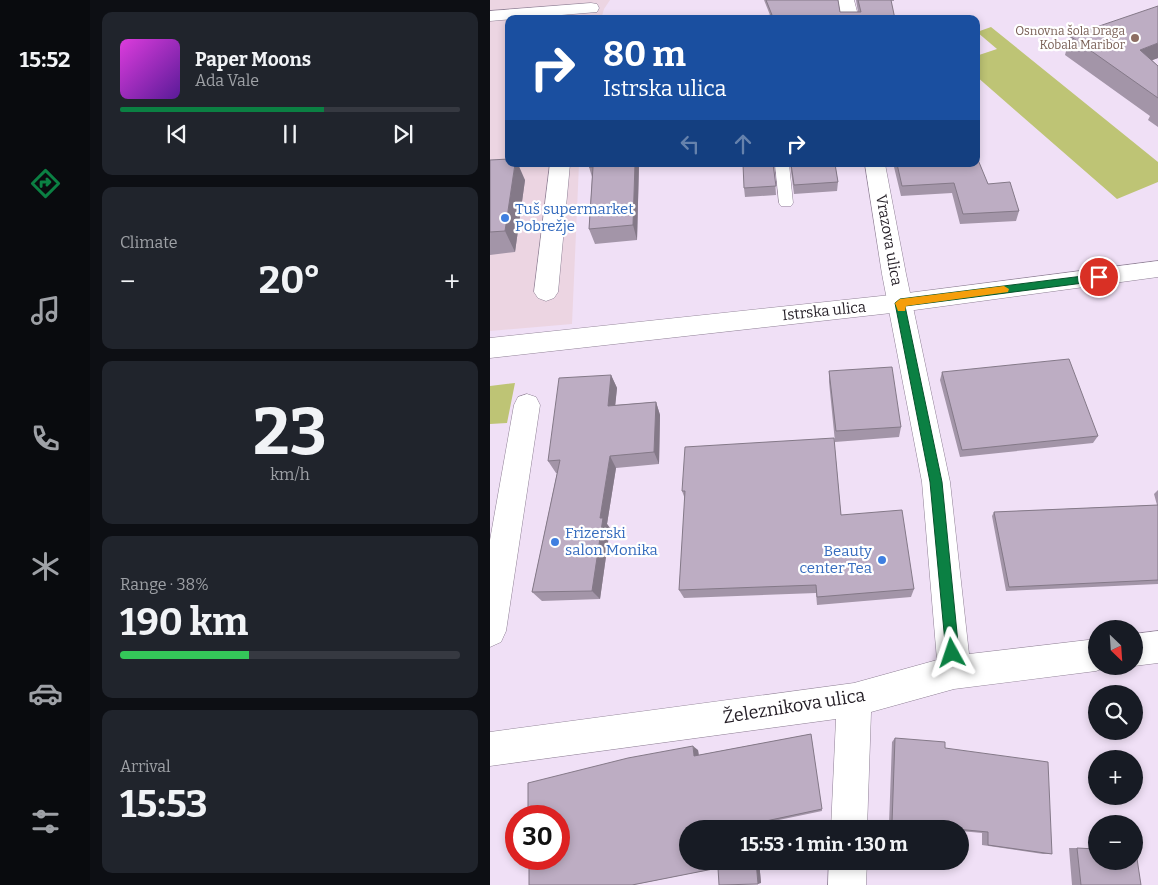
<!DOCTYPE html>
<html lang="en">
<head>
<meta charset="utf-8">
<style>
  :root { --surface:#171b24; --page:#20242c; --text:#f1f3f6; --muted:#9ea1a6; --line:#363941; --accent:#0b8043 }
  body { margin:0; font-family:Bitter,serif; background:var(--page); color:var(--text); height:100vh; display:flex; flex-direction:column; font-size:19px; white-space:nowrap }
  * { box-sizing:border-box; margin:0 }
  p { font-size:16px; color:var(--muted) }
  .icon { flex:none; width:28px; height:28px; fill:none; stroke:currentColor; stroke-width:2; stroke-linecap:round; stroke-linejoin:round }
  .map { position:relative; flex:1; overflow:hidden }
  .sheet { display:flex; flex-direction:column; gap:12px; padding:12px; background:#0d0f14; width:400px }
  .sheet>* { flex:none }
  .banner { position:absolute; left:15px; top:15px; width:475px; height:152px; border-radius:10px; box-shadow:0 2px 8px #0003; background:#1a4fa0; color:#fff; overflow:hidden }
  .needle { width:32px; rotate:155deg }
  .buttons { position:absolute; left:598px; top:620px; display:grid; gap:10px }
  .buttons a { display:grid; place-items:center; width:55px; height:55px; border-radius:50%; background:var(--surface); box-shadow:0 2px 8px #0003; font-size:25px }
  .speed { position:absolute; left:15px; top:805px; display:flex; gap:10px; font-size:25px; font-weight:700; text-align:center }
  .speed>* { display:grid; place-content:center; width:65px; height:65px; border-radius:50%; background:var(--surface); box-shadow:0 2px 8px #0003; line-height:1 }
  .speed .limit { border:8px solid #d22; background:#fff; color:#111 }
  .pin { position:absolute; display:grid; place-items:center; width:42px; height:42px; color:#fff; margin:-21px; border:2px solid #fff; border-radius:50%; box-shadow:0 1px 5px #0007 }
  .me { position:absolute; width:55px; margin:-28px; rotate:355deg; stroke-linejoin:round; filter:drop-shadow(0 0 4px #0008) }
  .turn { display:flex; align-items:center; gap:18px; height:105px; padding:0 15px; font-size:22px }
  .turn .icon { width:65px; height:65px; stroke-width:2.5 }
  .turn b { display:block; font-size:35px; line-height:42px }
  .lanes { display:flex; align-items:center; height:48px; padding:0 15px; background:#0003; justify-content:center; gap:25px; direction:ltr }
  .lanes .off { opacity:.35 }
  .big { font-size:38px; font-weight:700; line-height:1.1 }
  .sheet .widget { flex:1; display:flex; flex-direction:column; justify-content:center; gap:8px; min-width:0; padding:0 18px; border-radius:10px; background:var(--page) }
  .sheet .dial { align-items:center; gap:0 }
  .dial b { font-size:65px; line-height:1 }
  .song { display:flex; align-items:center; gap:15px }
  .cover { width:60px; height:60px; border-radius:8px; background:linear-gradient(135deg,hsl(300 70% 55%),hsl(270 70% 35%)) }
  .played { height:5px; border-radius:2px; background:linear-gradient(90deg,var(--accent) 60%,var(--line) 60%) }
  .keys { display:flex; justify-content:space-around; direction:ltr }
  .heat { display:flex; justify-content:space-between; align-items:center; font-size:28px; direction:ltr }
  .charge { height:8px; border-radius:4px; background:linear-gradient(90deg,#34c759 38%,var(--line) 0) }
  .trip { position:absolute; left:189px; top:820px; width:290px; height:50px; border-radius:25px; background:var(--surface); box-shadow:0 2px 8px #0003; font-weight:700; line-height:50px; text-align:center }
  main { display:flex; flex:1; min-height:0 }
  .tabs { display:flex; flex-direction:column; width:90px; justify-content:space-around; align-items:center; background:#090b0e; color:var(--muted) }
  .tabs .icon { width:35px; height:35px }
  .tabs .selected { color:var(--accent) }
  .tabs b { font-size:22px; color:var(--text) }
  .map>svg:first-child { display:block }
  .commercial { fill:#ecd5e2 }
  .green { fill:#bec475 }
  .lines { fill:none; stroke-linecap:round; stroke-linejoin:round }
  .service-casing { stroke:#8f8095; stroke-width:1 }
  .minor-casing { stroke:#8f8095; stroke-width:1 }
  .tertiary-casing { stroke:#8f8095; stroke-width:1 }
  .service { fill:#fff; fill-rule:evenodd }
  .minor { fill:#fff; fill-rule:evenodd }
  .tertiary { fill:#fff; fill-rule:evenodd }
  .wall { fill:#a395a8 }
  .shaded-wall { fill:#847988 }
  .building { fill:#bdadc3; stroke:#847988 }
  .route { fill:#0b8043; stroke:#07532c }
  .slow { fill:#f59e0b }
  .education-dot { fill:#8d6e63; stroke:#fff; stroke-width:2 }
  .shop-dot { fill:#3f7fe0; stroke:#fff; stroke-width:2 }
  .labels { text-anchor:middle; stroke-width:4.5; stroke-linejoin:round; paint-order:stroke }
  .far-education-label { font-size:12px; fill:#785e54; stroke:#fff; text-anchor:end }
  .shop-label { font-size:15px; fill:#366cbe; stroke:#fff; text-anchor:start }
  .street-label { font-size:15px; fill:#241e26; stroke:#fff }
  .near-street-label { font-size:18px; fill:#241e26; stroke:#fff }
</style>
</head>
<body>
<main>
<nav class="tabs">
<b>15:52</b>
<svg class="icon selected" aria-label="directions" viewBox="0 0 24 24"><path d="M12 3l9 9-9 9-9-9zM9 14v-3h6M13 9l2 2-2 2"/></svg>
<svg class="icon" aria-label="music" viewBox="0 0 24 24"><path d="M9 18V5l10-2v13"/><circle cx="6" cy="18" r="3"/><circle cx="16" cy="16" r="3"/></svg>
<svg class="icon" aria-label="phone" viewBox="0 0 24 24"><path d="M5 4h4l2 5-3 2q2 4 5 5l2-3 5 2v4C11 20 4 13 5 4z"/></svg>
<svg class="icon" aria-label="climate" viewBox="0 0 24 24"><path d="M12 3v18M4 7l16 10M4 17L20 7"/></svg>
<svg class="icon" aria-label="car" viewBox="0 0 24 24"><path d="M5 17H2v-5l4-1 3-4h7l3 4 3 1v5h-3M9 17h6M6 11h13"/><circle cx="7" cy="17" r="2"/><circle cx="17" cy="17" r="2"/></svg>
<svg class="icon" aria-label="filters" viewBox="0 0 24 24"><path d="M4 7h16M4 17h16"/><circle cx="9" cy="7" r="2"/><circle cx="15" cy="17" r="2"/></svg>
</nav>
<section class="sheet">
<div class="widget">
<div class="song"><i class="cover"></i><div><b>Paper Moons</b><p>Ada Vale</p></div></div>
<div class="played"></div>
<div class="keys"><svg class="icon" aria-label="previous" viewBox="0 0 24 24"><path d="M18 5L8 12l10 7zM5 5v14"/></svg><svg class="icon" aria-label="pause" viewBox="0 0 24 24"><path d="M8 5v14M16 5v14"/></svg><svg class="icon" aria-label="next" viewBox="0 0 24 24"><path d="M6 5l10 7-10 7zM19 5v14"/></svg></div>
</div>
<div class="widget"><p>Climate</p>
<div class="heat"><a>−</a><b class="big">20°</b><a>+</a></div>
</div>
<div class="widget dial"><b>23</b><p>km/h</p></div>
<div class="widget"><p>Range · 38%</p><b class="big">190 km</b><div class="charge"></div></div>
<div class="widget"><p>Arrival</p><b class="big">15:53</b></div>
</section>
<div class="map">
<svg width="668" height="885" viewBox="0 0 668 885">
  <rect width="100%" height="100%" fill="#f0e0f6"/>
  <path class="commercial" d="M0,0H120L114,9L111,19H19V164H89L82,324L0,331Z"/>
  <path class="green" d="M501,27L668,162V182L627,199L486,76V56L507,49L487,32Z
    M25,383L17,423L0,424V386Z"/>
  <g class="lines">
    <g class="service-casing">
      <path id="service" d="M285,164H299L303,203L301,206H291L289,203Z"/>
    </g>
    <g class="minor-casing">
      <path id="minor" d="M348,0H364L369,19H351Z
        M101,3L107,4L109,8L107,12L0,21V11Z
        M60,164H80L68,292L64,298L56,301L48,298L44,292Z
        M375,164H395L416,274L460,482L479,654L606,639V666L618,667L606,671L464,689L381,712L377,829H341L346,719L0,766V732L364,683L447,660L432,482L392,274Z
        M37,394L46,397L50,405L16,631L11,642L0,647V540L24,405L28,397Z
        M668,631V663L644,666V634Z
        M339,861H377L376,885H338Z"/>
    </g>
    <g class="tertiary-casing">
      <path id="tertiary" d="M668,261V277L410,312L0,358V338L410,294Z"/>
    </g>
    <use href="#service" class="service"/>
    <use href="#minor" class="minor"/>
    <use href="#tertiary" class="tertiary"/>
  </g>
  <path class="wall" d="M274,0H348L350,12H368L366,0H404V1H401L405,19H275L274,16L280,15Z
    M580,36L668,58L662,60L668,66V127L658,120L660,116L575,55Z
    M0,160L35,180L25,252L0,255Z
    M99,164H149L147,240L105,244L99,229L102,177L99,167Z
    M284,164L286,195L255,197L254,188Z
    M300,164H345L348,182L347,191L304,194Z
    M405,164H486L498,184L529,211L526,221L470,224L462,193L411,196L404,167Z
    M339,371L411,427L409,437L345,442L339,382Z
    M452,372L608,436L603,443L470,457L450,380Z
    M121,375L127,388L125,405L166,402L170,415L169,464L126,468L117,524L120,528L110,599L52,601L42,592L67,473H66L58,461Z
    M344,438L351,515L424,589L421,597L327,605L326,593L194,598L189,590L195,499L192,491Z
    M668,490V584L516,591L502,516L504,512L667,505L664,494Z
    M321,734L332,811L265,825L198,861H269L271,883L228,868L143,885L208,750L209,755Z
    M405,738L455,748L562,854H553L492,845V833L470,831V829H449L399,824L402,742Z
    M579,848H587L651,885H582Z"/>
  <path class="shaded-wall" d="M668,43V58L642,68L650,50Z
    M25,164H28L35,180L25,252L15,231Z
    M145,164H149L147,240L143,225Z
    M121,375L127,388L124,418L118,406Z
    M166,402L170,415L169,464L164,452Z
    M120,456L126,468L117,524L120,528L110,599L102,591L110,518Z
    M203,746L208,750L209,760L204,756Z
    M262,824L265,825V829H262Z
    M266,861H269L271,883L268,884Z"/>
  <path class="building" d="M276,0H348L350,12H371L368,0H401L405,19H275L274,16L282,15Z
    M668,6V43L650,50L668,66V98L580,36Z
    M486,155L498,184L520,182L529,211L473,214L464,183L412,186L407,164H486Z
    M19,159V164H25L15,231L0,232V160Z
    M99,164H145L143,225L99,229L103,167H99Z
    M253,164H283L286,186L254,188Z
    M301,164H345L348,182L304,185Z
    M579,359L608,436L472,450L452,372Z
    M402,367L411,427L346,431L339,371Z
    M121,375L118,406L166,402L164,452L120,456L110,518H113L102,591L42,592L70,460L58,461L69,378Z
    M344,438L351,515L412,510L424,589L327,597L326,585L189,590L195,491H192L195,447Z
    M668,505V580L519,587L504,512Z
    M321,734L332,809L262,824V829H198V861H266L268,884L229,885L228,868L142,885H39V859H69V816H38V783L138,758L203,746L204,756Z
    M405,738L455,742V748L558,762L562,854L498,845V832L402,823Z
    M587,848L606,849V861H644V852H646L651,885H591Z"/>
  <path class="route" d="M609,274L614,277L609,281L415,306L452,482L469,653L467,658L462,659L458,658L456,653L440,482L405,303L410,299Z"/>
  <path class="slow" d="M514,286L519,289L518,292L416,306L415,311H408L405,303L410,299Z"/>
  <circle class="education-dot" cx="645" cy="38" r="5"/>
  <g class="shop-dot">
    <circle cx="15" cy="218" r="5"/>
    <circle cx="65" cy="542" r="5"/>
    <circle cx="392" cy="560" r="5"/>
  </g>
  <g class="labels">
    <g class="far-education-label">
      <text x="635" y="35">Osnovna šola Draga<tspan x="635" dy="14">Kobala Maribor</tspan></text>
    </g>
    <g class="shop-label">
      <text x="25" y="214">Tuš supermarket<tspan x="25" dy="17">Pobrežje</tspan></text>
      <text x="75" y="538">Frizerski<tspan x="75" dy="17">salon Monika</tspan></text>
      <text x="382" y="556" text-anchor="end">Beauty<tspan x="382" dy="17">center Tea</tspan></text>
    </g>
    <g class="street-label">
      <text transform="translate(399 240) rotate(80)" y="5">Vrazova ulica</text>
      <text transform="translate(334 311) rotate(-6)" y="5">Istrska ulica</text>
    </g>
    <g class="near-street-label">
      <text transform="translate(304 706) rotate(-9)" y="6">Železnikova ulica</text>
    </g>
  </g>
</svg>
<div class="buttons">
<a><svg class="needle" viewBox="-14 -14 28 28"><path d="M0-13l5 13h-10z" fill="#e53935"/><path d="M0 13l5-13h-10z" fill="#9ea1a6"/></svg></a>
<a><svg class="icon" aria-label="search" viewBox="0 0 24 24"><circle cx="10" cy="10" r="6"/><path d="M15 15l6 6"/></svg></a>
<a>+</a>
<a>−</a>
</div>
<div class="speed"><div class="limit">30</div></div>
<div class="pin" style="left:609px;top:277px;background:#d93025"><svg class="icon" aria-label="arrive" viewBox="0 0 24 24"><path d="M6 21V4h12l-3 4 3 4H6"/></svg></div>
<svg class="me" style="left:462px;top:653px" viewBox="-20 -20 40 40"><path d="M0-17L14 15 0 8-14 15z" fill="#0b8043" stroke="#fff" stroke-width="4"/></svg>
<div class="trip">15:53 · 1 min · 130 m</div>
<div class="banner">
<div class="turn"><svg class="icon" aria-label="right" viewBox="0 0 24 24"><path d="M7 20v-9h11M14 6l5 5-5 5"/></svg><div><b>80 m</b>Istrska ulica</div></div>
<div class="lanes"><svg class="icon off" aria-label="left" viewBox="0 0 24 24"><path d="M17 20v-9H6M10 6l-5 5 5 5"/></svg><svg class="icon off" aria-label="ahead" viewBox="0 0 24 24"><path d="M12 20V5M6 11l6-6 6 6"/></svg><svg class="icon" aria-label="right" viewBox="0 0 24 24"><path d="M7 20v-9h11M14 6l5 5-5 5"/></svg></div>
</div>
</div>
</main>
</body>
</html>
